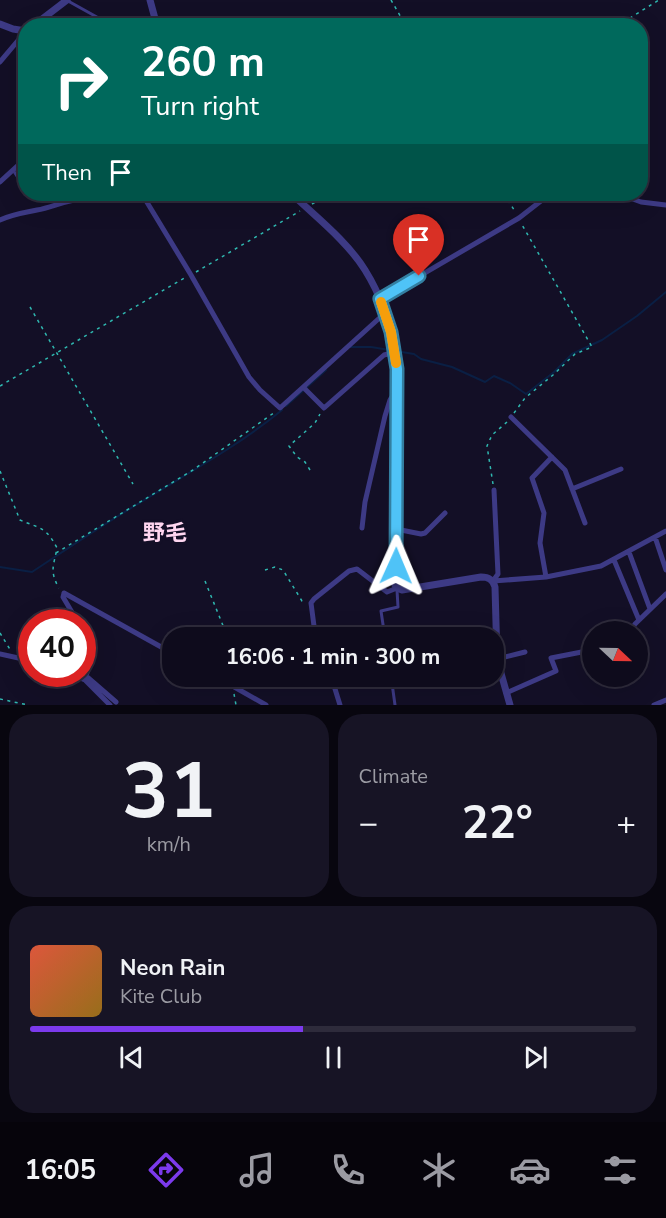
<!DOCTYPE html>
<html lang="en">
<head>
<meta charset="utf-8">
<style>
  :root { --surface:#0e0b1c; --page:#171425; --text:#f1f3f6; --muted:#9b9ba3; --line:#2e2b3b; --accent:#7c3aed }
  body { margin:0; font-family:"Nunito Sans","Noto Sans JP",sans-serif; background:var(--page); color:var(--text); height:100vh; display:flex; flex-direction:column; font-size:22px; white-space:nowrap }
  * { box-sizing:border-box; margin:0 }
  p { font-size:20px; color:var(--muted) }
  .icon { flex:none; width:33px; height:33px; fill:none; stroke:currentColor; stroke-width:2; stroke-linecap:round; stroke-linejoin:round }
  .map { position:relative; height:705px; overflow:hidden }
  .details { display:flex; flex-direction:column; gap:9px; padding:9px; background:#08060f; flex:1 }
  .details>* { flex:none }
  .top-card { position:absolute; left:18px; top:18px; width:630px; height:183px; border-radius:24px; box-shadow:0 6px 24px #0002,0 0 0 2px var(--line); background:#00695c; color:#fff; overflow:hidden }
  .needle { width:39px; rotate:112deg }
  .buttons { position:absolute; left:582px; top:621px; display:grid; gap:12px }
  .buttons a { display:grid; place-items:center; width:66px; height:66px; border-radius:50%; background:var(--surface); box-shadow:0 6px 24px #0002,0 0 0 2px var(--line); font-size:30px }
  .speed { position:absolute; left:18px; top:609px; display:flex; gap:12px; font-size:30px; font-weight:700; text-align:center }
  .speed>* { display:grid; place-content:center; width:78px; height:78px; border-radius:50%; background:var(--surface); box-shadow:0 6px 24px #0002,0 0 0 2px var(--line); line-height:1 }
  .speed .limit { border:9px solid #d22; background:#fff; color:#111 }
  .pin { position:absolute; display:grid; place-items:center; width:51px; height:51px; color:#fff; margin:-62px -26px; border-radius:50% 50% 50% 0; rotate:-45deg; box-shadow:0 0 6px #0007 }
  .pin .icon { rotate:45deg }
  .me { position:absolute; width:66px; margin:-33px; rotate:1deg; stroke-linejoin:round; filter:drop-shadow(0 0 4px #0008) }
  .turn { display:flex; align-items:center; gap:21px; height:126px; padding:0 24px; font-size:27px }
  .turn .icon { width:78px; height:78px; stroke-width:2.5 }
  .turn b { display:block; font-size:42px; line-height:51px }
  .then { display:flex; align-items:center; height:57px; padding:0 24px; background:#0003; gap:12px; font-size:22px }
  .big { font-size:45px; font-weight:700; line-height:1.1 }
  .details .card { flex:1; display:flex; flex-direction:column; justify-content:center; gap:9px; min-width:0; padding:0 21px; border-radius:24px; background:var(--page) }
  .details .dial { align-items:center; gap:0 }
  .dial b { font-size:78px; line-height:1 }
  .song { display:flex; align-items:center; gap:18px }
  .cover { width:72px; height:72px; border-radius:9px; background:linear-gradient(135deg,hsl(10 70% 55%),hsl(40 70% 35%)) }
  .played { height:6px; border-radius:3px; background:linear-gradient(90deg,var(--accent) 45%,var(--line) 45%) }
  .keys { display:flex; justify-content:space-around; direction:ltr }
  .heat { display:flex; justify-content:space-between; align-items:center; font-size:33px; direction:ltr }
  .details .tiles { flex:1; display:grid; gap:9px; grid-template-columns:1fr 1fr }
  .card:last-child { grid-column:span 2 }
  .trip { position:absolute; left:162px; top:627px; width:342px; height:60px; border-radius:24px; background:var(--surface); box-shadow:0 6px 24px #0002,0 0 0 2px var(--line); font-weight:700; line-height:60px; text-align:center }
  .tab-bar { display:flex; height:96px; justify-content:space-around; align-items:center; background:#06040b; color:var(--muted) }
  .tab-bar .icon { width:42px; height:42px }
  .tab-bar .on { color:var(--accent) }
  .tab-bar b { font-size:27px; color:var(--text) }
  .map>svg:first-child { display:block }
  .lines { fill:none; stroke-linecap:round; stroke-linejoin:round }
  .stream { stroke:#0a1f44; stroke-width:2 }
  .path { stroke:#2fb8b0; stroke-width:1.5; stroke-dasharray:3 4.5; stroke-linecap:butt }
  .service { stroke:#3d3a85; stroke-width:3 }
  .minor { stroke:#3d3a85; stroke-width:5 }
  .tertiary { stroke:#3d3a85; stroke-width:7 }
  .route-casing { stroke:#337fa1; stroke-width:15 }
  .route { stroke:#4fc3f7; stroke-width:10 }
  .slow { stroke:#f59e0b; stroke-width:10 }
  .labels { text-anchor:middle; stroke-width:6; stroke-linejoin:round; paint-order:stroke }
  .quarter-label { font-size:22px; font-weight:bold; fill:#ffd6f0; stroke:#130f26 }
</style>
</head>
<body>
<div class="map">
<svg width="666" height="705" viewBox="0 0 666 705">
  <rect width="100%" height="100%" fill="#130f26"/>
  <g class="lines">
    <path class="stream" d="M350,347H371L414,354L421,359L452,367L485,382L494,376L510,383L526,394L554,372L572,354L602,340L637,316L666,292
      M286,406L326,370
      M0,567L32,572C67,549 101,526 136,505C186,474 237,447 282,410"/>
    <path class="path" d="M391,0L406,26
      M617,26L659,0
      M504,194L516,213
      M312,204L329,194
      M196,272L300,211
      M30,307L133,484
      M0,386L186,277
      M514,413L525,398L553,375L575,354L592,347L521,223
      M310,470L305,462L297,457L289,446L315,423L320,414
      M0,471L20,520C41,529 46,527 57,548C54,565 49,571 59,588
      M493,484L487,446L492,435L507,422
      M56,553L193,470L275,412
      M265,570L275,567L283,570L302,601H304
      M205,581L228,638
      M0,633L11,651
      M234,694L236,705
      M0,699L28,705"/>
    <path class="service" d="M68,1L104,21L115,24
      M13,170L26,190
      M385,638L381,611L398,607L397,590
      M391,676L395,705"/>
    <path class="minor" d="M0,62L26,31
      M0,182L26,158
      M142,194L191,275L249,377L260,390L280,408L385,313
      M619,194L641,202L666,205
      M0,220C13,214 23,213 37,210C53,207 66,200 83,199
      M380,299L519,218L546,197L554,194
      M304,388L324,408L384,355L395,352
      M511,417L565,470L585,523
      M572,489L621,469
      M362,528L365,502L385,416L390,400L396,390
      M396,529L421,534L425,533L445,513
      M655,537L666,570
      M629,552L650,609
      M614,560L639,620
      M546,577L540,543L544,513L532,478L552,457
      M493,581L546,577L601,566L666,531
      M493,581L498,574L494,490
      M64,593L172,653
      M64,593L63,597L73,614L72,622
      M630,632L635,624L666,594
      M318,638L314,626L311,603L314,599L349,571L357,569L387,592L397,588
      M0,654L32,661
      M82,658L88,670L85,678
      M497,659L525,652
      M70,674L85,680L110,705
      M86,676L116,702
      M215,676L266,705
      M331,676L340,705
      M506,693L556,671L551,658L592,650
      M654,705L666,700"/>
    <path class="tertiary" d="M150,0L157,26
      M0,24L13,29L26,31
      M33,26L67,0
      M292,194C316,217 347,241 365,270C403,331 397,387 396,456C396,499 396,542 395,585L397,588L402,590L481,577C488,577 493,579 495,587L497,659L510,705"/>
  </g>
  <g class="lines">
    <g class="route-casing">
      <path id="route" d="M396,566L397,369L391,332L380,299L419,276"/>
    </g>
    <use href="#route" class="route"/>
    <path class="slow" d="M381,302L391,332L396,363"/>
  </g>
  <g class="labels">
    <g class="quarter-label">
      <text x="165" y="540">野毛</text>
    </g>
  </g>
</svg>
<div class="buttons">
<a><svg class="needle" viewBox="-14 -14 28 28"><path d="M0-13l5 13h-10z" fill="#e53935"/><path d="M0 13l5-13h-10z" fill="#9b9ba3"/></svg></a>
</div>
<div class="speed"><div class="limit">40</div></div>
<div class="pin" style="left:419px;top:276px;background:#d93025"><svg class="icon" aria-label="arrive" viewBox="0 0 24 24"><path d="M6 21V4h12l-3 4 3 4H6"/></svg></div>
<svg class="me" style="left:396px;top:566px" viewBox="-20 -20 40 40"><path d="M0-17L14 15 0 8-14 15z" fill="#4fc3f7" stroke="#fff" stroke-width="4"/></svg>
<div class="trip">16:06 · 1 min · 300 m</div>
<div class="top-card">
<div class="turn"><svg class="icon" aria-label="right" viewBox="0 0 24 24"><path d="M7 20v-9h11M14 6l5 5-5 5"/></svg><div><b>260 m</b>Turn right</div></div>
<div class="then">Then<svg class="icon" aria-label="arrive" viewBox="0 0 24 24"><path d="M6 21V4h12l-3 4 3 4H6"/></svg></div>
</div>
</div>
<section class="details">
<div class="tiles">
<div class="card dial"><b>31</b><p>km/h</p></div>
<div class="card"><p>Climate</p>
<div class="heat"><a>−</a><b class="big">22°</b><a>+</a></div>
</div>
<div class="card">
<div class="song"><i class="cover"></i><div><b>Neon Rain</b><p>Kite Club</p></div></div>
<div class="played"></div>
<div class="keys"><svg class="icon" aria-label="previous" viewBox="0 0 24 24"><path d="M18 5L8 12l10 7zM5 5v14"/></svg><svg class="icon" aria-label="pause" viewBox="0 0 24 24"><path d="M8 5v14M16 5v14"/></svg><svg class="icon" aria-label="next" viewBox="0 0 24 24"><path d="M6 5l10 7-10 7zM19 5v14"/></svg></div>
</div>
</div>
</section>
<nav class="tab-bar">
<b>16:05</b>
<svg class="icon on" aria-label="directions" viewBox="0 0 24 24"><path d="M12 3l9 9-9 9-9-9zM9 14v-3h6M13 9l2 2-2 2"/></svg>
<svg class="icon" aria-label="music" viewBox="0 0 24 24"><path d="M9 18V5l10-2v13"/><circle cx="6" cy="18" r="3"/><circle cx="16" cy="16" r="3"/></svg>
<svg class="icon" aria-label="phone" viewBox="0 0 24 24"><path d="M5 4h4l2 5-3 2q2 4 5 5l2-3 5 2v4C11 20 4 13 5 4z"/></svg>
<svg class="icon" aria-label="climate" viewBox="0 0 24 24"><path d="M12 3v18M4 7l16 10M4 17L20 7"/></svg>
<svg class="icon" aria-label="car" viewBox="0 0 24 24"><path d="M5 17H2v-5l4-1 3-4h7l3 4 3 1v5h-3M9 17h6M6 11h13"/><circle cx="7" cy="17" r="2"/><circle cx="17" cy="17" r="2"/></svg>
<svg class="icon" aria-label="filters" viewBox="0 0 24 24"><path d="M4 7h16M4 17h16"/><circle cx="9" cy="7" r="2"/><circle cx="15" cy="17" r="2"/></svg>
</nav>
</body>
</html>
